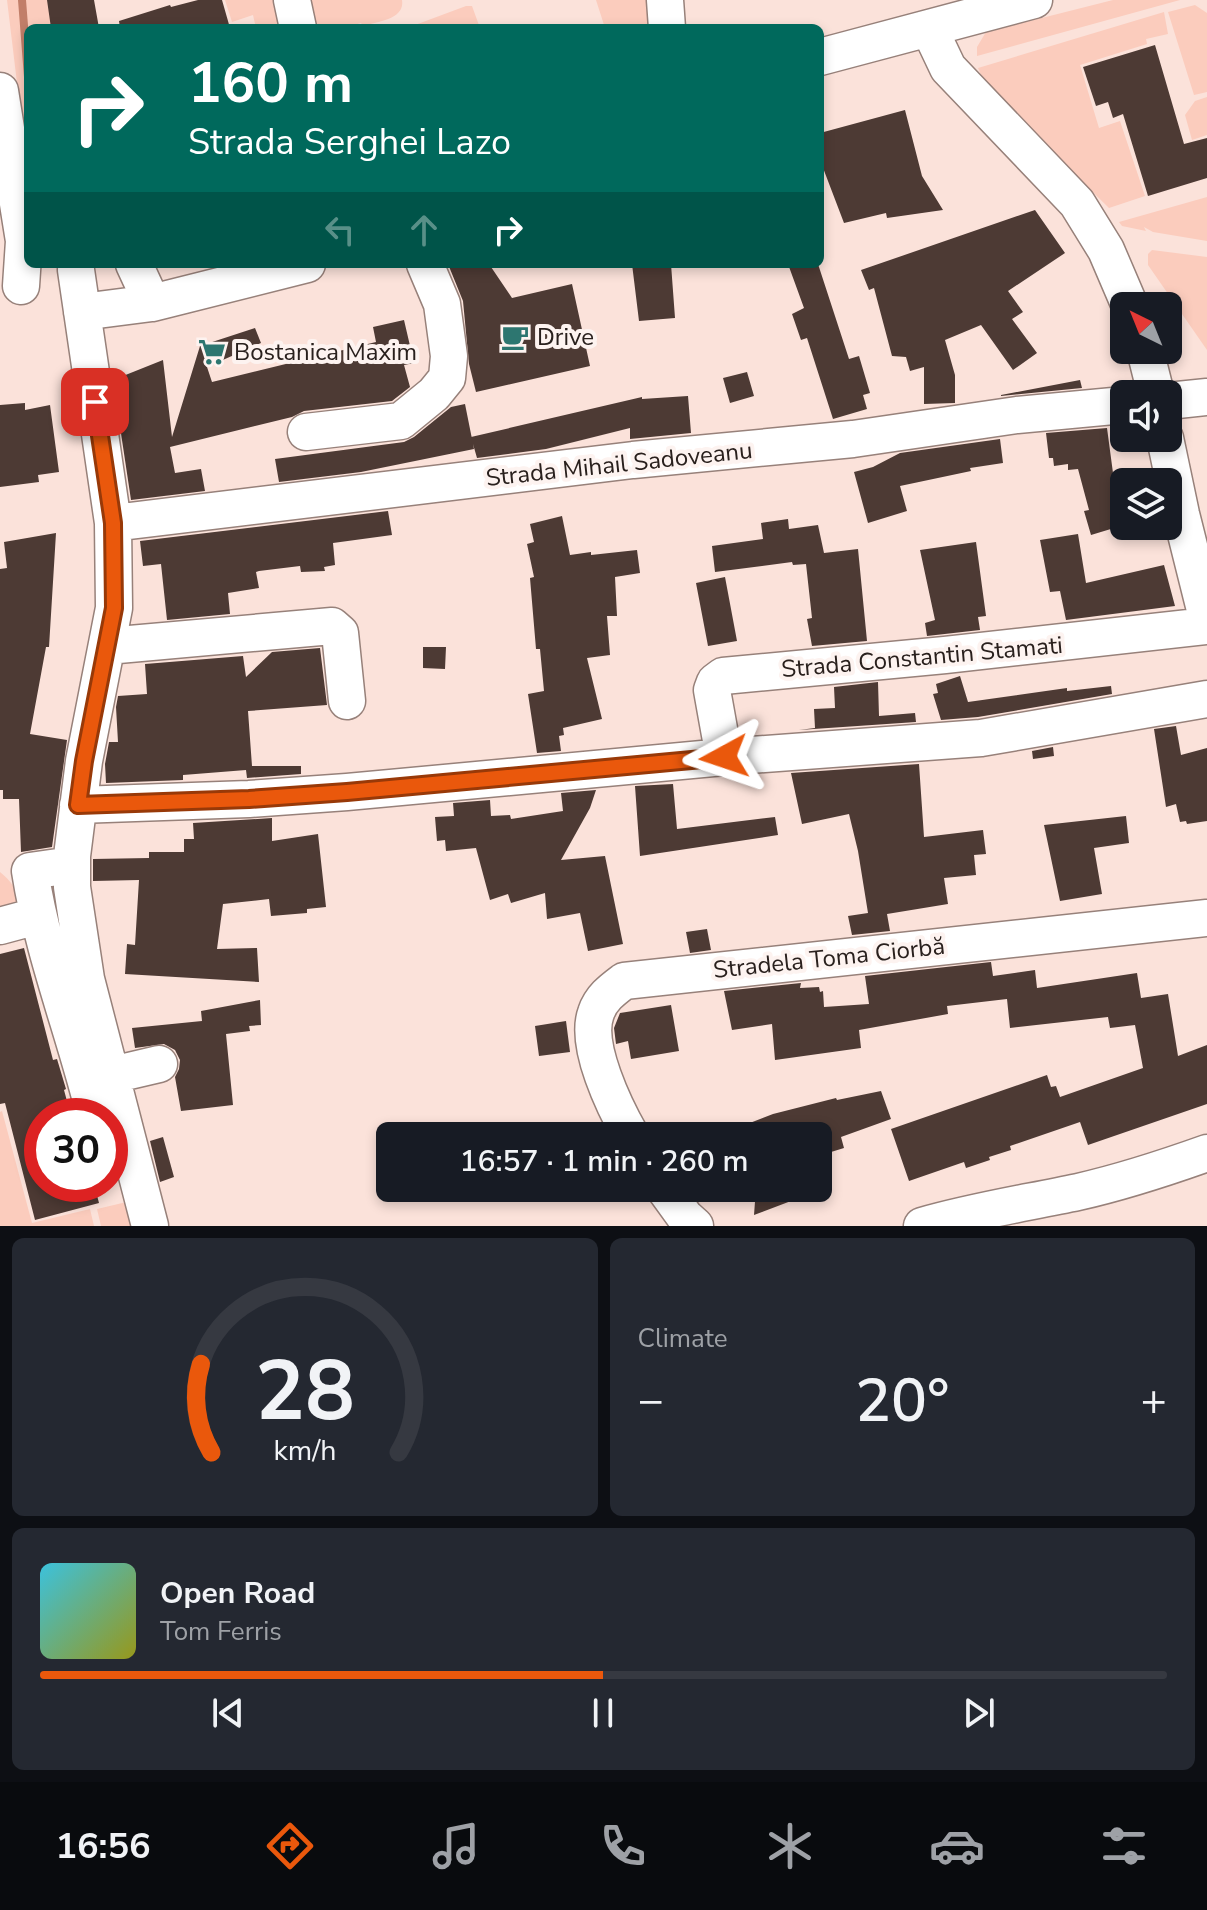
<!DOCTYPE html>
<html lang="en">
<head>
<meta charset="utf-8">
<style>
  :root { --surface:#171b24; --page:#242831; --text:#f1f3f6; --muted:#9ea1a6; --line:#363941; --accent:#ea580c }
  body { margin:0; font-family:"Nunito Sans",sans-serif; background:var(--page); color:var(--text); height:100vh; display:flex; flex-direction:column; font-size:30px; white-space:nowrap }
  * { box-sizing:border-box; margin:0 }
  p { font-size:26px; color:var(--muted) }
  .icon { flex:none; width:44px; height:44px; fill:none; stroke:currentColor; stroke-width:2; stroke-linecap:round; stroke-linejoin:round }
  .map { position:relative; height:1226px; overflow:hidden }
  .panel { display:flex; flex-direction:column; gap:12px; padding:12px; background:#0d0f14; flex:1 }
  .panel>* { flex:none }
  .hud { position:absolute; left:24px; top:24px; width:800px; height:244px; border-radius:12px; box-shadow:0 4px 12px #0003; background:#00695c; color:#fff; overflow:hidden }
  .needle { width:52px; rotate:317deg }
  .buttons { position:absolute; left:1110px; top:292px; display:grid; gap:16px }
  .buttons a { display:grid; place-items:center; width:72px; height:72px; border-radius:12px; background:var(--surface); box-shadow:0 4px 12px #0003; font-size:40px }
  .speed { position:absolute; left:24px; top:1098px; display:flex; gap:16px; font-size:40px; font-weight:700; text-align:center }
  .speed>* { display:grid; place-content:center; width:104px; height:104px; border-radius:50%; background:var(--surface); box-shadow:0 4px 12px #0003; line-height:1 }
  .speed .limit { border:12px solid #d22; background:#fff; color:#111 }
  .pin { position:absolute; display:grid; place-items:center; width:68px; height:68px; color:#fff; margin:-34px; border-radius:16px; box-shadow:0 4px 12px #0006 }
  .me { position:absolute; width:88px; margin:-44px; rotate:265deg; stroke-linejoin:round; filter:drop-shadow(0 0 6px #0008) }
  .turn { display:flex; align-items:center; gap:28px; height:168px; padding:0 32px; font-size:36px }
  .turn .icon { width:104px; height:104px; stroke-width:2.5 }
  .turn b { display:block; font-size:56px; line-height:68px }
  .lanes { display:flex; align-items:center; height:76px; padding:0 32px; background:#0003; justify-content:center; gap:40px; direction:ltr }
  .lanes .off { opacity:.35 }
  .big { font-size:60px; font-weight:600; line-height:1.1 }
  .panel .widget { flex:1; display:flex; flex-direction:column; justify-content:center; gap:12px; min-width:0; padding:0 28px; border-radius:12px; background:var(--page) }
  .panel .dial { align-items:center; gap:0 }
  .dial svg { height:208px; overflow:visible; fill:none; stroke:var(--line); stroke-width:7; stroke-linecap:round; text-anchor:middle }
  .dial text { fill:var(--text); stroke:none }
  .song { display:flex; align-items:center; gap:24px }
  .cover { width:96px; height:96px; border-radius:12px; background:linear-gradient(135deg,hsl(190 70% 55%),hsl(60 70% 35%)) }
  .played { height:8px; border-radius:4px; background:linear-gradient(90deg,var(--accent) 50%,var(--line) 50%) }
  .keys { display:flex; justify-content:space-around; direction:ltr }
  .heat { display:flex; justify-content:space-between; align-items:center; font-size:44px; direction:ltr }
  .panel .tiles { flex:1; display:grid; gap:12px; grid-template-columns:1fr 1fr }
  .widget:last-child { grid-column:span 2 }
  .trip { position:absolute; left:376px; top:1122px; width:456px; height:80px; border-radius:12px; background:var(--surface); box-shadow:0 4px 12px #0003; font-weight:600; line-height:80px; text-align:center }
  .dock { display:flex; height:128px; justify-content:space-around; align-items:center; background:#090b0e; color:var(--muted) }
  .dock .icon { width:56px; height:56px }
  .dock .current { color:var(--accent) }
  .dock b { font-size:36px; color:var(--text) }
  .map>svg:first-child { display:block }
  .green { fill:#fbccbd }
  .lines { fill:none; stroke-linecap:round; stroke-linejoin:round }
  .stream { stroke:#c17e69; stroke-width:8 }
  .building { fill:#4d3a34 }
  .minor-casing { stroke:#97817a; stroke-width:39 }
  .minor { stroke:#fff; stroke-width:36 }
  .route-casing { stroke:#983908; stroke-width:20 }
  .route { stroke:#ea580c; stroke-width:14 }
  .labels { text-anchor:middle; stroke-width:8; stroke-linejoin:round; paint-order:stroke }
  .poi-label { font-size:24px; fill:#29201d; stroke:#fdf3f0; text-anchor:start }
  .street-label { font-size:24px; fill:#29201d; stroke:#fdf3f0 }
</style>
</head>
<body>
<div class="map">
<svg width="1207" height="1226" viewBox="0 0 1207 1226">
  <rect width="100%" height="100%" fill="#fbe2da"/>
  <path class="green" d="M7,0H49L51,28H28V174Z
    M225,0H284L290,28H256L253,15L232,22Z
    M305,0H402C405,19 379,21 363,26L361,23L344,28H311Z
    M596,0H654L659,28H605Z
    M1113,0H1180L977,56V47L986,32Z
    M1195,5L1207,13V92L1194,95L1168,12Z
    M466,6H472L480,28H407Z
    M1164,12L1168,34L1146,39L1147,44L1080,65L1099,128L1120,121L1145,196L1109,208L987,88L978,68Z
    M1207,97V135L1192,140L1185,115L1195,101Z
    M1207,197V241L1153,232L1144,227L1146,231L1122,226L1119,222Z
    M1152,250L1207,257V350L1148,265V254Z
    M0,872C11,881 19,891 18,905L0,914Z
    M2,1111L32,1223L90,1209L94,1226H0V1112Z
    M135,1200L141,1226H101L97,1209Z"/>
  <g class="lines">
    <path class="stream" d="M22,0L28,77"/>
  </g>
  <path class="building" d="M47,0H94L99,28H51Z
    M198,0H222L230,28H120L119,21L170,5L171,7Z
    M1155,45L1184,144L1207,138V178L1148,196L1123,114L1113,118L1108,102L1096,106L1083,67Z
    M905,110L922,176L943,210L887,218L886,213L844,223L820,160V133Z
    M1035,210L1065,253L1008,291L1023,312L1012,319L1037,353L1013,370L981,325L945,340L955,375V403L924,404V367L910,371L906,357L892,356L874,288L869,290L861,270Z
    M448,264H489L512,298L572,284L590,366L476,392L469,364L463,301Z
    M632,264H671L675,318L639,321Z
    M788,264H818L849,359L859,356L870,393L863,395L867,409L833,419L807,338L801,340L792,314L804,308Z
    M404,320L414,363L404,365L410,387L392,401L304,411L292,417L170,447L175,473L201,469L205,491L131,500L113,380L163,360L172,437L200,346L255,328L261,343L207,367L212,382L376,342L373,327Z
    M747,372L754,396L730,403L723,378Z
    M1080,380L1082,388L1001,396V395Z
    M688,396L691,433L630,439V428L546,449L477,458L471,437L642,397V399Z
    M25,403V410L50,405L59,472L38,475L39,482L0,487V405Z
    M465,404L474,449L361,472L279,482L275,459L404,442L414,437L451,407Z
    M1107,428L1113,473L1124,469V525L1091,535L1084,511L1089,510L1078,469L1068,470V464L1054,466L1053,458H1049L1046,433Z
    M1000,439L1003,463L970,468L971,471L900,486L907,511L868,523L854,472L873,467L900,453Z
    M388,511L392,535L333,543L335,565L324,567L325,571L301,572L300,566L259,571L256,572L259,588L228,593L230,614L167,620L161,564L143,566L140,541Z
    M562,516L570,555L591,552V555L637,550L640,573L615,577L617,616H607L610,655L587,658L602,719L563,728L564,735L559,736L561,751L537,753L528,694L544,691L540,649H536L530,578L534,577L527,544L534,542L530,524Z
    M788,519L789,529L818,525L824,553L858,549L867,641L812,646L807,619L812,618L806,564L793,565L792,562L715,572L712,546L763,539L761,523Z
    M56,533L49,647H46L30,734L67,740L52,847L21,852L19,799H3V790H0V569L7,568L4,542Z
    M1078,534L1086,583L1164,565L1175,606L1066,620L1060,591L1050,592L1040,540Z
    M976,542L986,616L978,617L980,630L927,636L925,623L935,620L920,550Z
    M725,577L737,641L708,646L696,583Z
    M423,647H446L445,669L423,668Z
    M320,648L327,705L248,711L252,766H301V774L247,778L246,770L183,775V780L106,783L105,764L109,742H118L116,707L118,696L147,694L145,664L243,656L246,677L272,652Z
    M960,676L968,702L1067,688V691L1111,686L1112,694L978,717L941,720L933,694L938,693L936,684Z
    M878,682L879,716L915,713L916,722L799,730L815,728L814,709L835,708L834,687Z
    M1176,726L1181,755L1207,748V821L1187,824L1186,821L1180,822L1176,804L1166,807L1154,729Z
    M1053,747L1054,756L1033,759L1032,751Z
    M919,764L924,837L983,830L986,854L974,855L976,875L944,878L948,904L887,914L890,931L852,935L848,916L868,913L858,851L849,814L802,824L791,773Z
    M673,784L677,829L775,817L778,835L640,856L635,786Z
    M596,790L590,808L561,860L605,856L623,944L588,951L580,913L547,919L545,893L511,903L508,894L490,900L476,848L446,851L445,840L437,841L435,817L454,816L453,803L490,800L491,816L510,815L511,819L563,811L561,793Z
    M1126,816L1129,843L1094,848L1102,894L1060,901L1044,825Z
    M272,818V841L318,834L326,907L307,909V913L271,916L269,899L223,904L217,949L257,948L259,982L125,974L127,944L135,945L139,880L93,881V859L149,858V852H184V839H194L193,823Z
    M707,929L711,950L690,953L686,932Z
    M24,948L53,1060L57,1059L66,1089L64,1090L71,1116H42V1184H94L99,1203L35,1220L5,1103L0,1104V954Z
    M991,962L993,976L1035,970L1037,988L1137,973L1141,998L1168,994L1178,1056L1207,1045V1104L1088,1145L1080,1122L1010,1146L1011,1150L989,1157L990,1160L966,1168L964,1162L909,1181L891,1129L1047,1075L1051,1087L1056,1086L1060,1097L1143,1068L1135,1025L1110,1028L1108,1017L1010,1028L1007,999L947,1006L948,1014L859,1030L861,1048L775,1060L772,1024L732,1030L724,991L801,983L800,988L819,987L820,992L823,991L824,1007L869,1004L865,976Z
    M260,1000L261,1025L249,1026L250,1031L226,1034L233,1105L181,1111L175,1077L179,1069L180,1060L175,1050L164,1044L135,1048L132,1028L202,1021L201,1011Z
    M671,1005L679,1051L631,1059L628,1041L616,1044L614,1028L620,1013Z
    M566,1021L570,1052L539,1056L535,1026Z
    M881,1091L891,1119L841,1137L844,1148L818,1156V1136H725L724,1133L773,1114L836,1098L837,1100Z
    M163,1137L174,1177L160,1182L150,1141Z
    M756,1188H820V1190L754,1215Z"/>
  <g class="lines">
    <g class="minor-casing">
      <path id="minor" d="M292,0L298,28
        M665,0L667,28
        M929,28L948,68L1077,203L1106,250L1130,306
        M820,57L1034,0
        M0,91L24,241L21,286
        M134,264L152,303L307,264
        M76,270L113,523L114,608L84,761L72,856V887L86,979L150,1226
        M82,312L152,303
        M1145,350L1156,394
        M1168,401L1207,397
        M306,432L401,421L434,394L447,378L449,356L442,304L425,264
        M1165,438L1181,514L1207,618
        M113,523L633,460L853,439L1017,415L1124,405
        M107,646L332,626L340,633L347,701
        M724,757L981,738L1207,699
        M78,805L249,799L347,792L724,757L712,690L715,682L723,676L945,655L1207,626
        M72,865L30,871C43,955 75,1034 95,1116
        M0,926L37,916
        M112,1075L159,1064
        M631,1136C615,1108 584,1045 596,1013C601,998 612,990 624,981L1207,918
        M664,1188L685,1217L695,1226
        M922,1226C973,1211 1026,1203 1078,1192C1122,1182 1165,1168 1207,1153"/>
    </g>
    <use href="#minor" class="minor"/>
  </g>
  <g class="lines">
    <g class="route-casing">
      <path id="route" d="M95,402L113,523L114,608L84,761L78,805L249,799L347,792L724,757"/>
    </g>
    <use href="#route" class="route"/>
  </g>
  <defs>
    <g id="cafe-bare" transform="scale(2.16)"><path d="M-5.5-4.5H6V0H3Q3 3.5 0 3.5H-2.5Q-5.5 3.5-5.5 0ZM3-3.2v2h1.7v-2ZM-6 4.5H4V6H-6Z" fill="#2d7670" stroke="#fdf3f0" stroke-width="2.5" paint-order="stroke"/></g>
    <g id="supermarket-bare" transform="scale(2.16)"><path d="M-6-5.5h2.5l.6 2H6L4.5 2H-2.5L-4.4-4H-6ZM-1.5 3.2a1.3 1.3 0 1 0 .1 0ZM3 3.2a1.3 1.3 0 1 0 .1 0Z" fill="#2d7670" stroke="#fdf3f0" stroke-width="2.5" paint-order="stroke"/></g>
  </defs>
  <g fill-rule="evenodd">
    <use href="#cafe-bare" x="515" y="337"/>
    <use href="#supermarket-bare" x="212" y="352"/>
  </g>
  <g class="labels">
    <g class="poi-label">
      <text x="537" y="345">Drive</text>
      <text x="234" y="360">Bostanica Maxim</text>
    </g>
    <g class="street-label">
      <text transform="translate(619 464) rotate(-6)" y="8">Strada Mihail Sadoveanu</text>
      <text transform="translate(922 657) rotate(-5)" y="8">Strada Constantin Stamati</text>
      <text transform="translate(829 958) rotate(-6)" y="8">Stradela Toma Ciorbă</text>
    </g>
  </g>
</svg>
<div class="buttons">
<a><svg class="needle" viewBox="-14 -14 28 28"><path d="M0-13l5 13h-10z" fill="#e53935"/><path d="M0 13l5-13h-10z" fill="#9ea1a6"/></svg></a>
<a><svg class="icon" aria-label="sound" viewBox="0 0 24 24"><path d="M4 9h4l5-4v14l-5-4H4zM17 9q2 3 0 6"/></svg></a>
<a><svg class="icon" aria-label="layers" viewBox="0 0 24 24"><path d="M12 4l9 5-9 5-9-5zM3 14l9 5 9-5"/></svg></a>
</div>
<div class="speed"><div class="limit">30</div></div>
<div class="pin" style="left:95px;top:402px;background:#d93025"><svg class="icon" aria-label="arrive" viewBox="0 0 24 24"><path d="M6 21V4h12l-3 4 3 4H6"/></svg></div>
<svg class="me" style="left:724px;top:757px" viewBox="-20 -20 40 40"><path d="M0-17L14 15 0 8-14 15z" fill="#ea580c" stroke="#fff" stroke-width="4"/></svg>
<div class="trip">16:57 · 1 min · 260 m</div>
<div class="hud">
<div class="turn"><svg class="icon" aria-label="right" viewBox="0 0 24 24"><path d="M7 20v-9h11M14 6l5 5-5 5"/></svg><div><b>160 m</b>Strada Serghei Lazo</div></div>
<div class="lanes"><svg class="icon off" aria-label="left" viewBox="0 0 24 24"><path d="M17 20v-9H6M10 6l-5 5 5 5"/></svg><svg class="icon off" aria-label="ahead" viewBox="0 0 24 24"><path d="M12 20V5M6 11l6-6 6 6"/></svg><svg class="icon" aria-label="right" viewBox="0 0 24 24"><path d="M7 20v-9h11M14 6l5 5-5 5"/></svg></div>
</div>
</div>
<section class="panel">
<div class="tiles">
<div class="widget dial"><svg viewBox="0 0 100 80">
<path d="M14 69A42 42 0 1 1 86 69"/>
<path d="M14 69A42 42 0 0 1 10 35" stroke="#ea580c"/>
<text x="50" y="56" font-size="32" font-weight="700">28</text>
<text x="50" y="72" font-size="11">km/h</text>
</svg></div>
<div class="widget"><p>Climate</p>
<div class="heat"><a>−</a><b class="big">20°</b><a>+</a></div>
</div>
<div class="widget">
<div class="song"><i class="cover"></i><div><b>Open Road</b><p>Tom Ferris</p></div></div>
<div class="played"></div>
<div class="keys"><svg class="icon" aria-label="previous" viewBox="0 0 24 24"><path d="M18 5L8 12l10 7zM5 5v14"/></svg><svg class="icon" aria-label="pause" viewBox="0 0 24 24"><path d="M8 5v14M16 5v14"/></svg><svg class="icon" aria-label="next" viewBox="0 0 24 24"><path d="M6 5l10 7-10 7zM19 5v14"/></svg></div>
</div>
</div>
</section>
<nav class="dock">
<b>16:56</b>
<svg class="icon current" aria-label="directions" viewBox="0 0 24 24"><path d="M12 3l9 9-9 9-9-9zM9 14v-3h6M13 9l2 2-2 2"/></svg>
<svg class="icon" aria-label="music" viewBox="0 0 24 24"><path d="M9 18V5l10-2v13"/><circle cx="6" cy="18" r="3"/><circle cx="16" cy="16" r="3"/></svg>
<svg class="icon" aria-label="phone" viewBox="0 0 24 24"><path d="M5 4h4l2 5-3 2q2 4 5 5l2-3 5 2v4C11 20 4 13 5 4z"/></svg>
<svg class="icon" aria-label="climate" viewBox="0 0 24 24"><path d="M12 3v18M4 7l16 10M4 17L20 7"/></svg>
<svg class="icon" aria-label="car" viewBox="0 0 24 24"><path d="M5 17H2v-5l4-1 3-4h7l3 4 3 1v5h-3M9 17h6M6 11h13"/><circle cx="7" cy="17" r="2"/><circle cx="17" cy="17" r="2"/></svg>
<svg class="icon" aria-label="filters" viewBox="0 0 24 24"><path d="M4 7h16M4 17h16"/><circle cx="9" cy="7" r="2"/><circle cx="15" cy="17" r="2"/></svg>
</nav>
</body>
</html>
